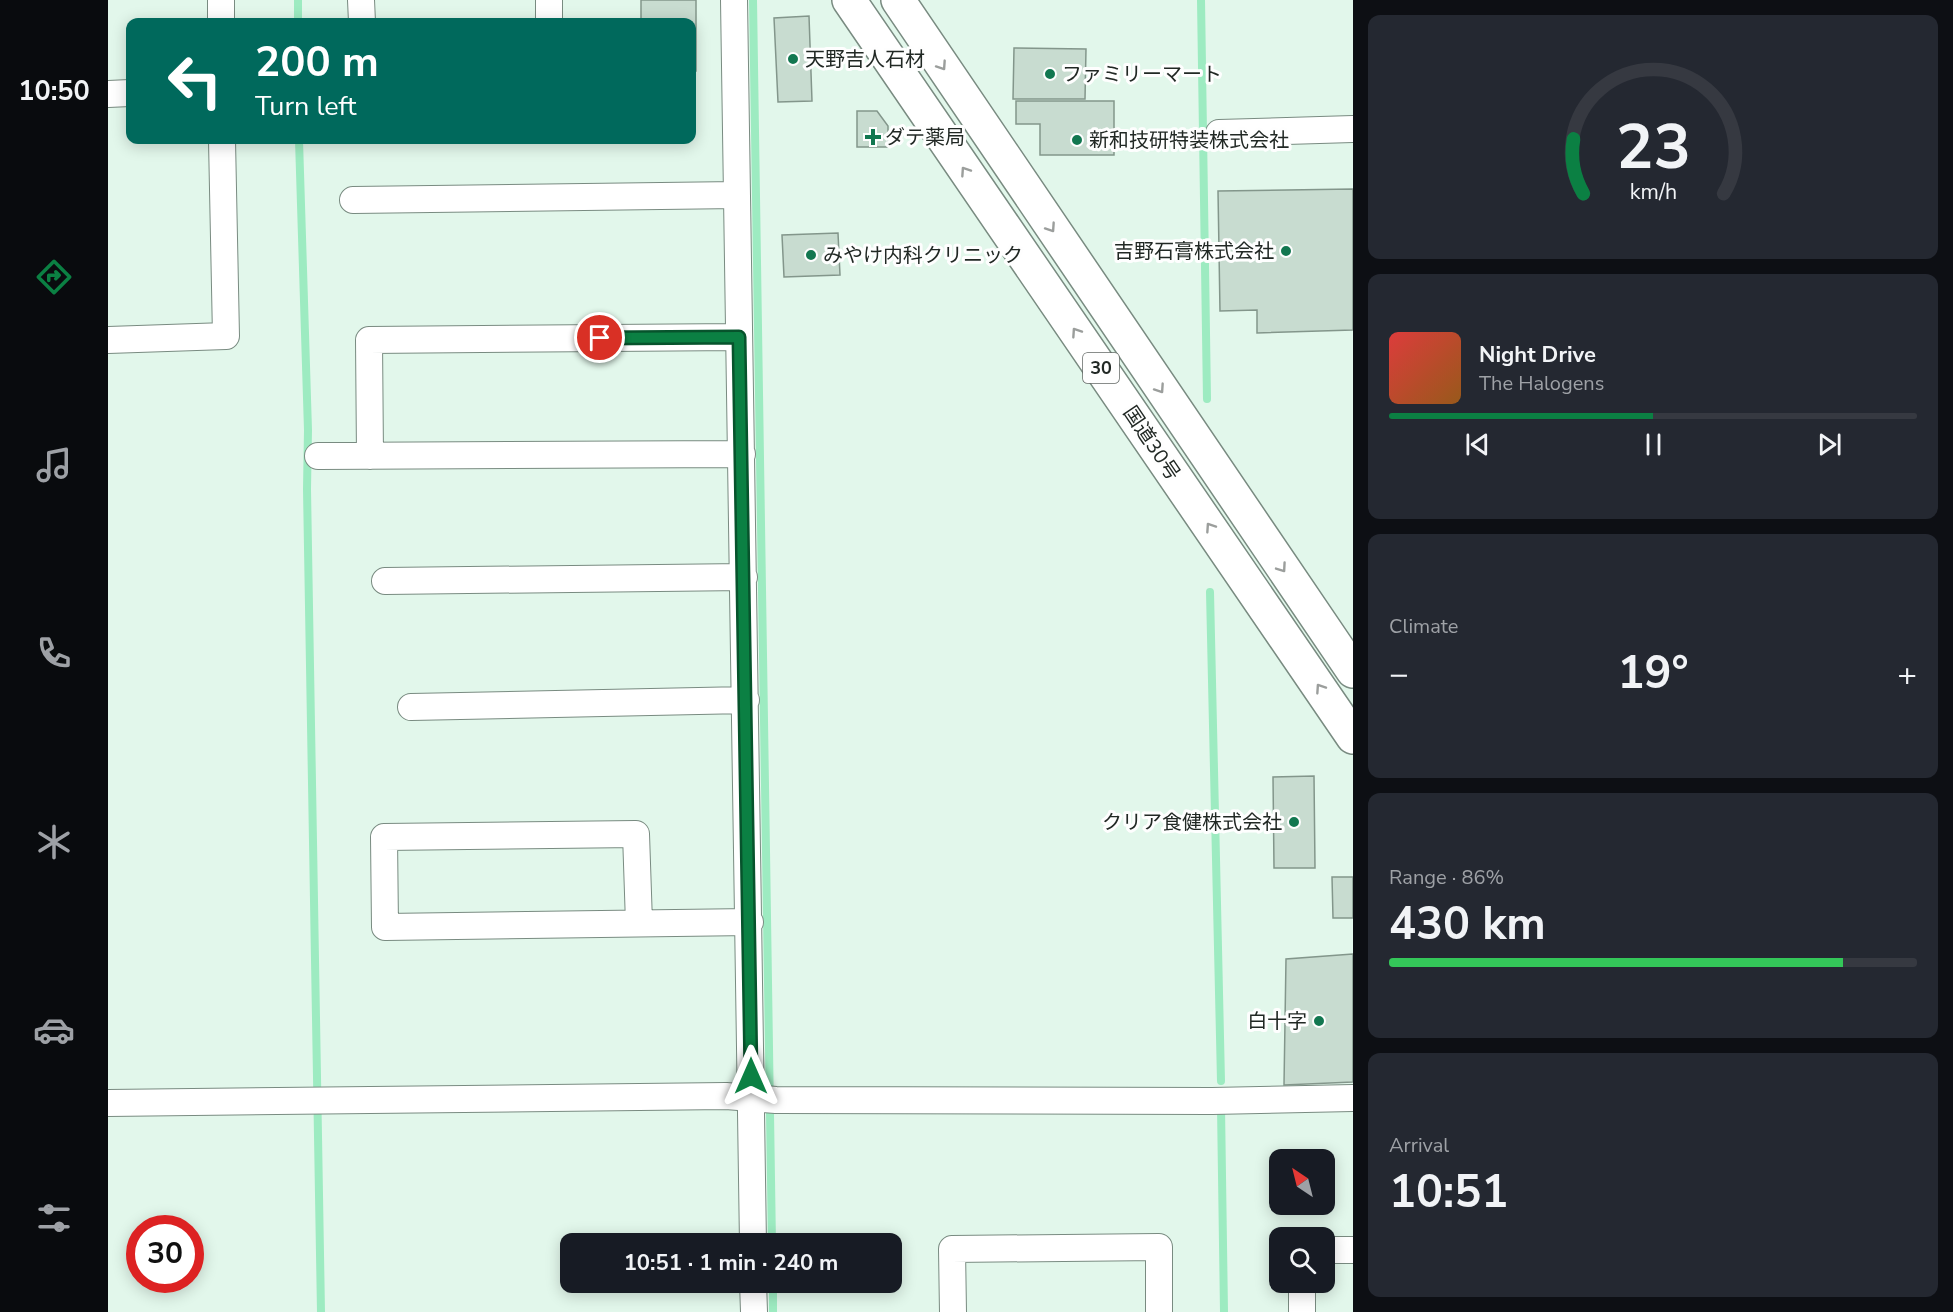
<!DOCTYPE html>
<html lang="en">
<head>
<meta charset="utf-8">
<style>
  :root { --surface:#171b24; --page:#242831; --text:#f1f3f6; --muted:#9ea1a6; --line:#363941; --accent:#0b8043 }
  body { margin:0; font-family:"Nunito Sans","Noto Sans JP",sans-serif; background:var(--page); color:var(--text); height:100vh; display:flex; flex-direction:column; font-size:22px; white-space:nowrap }
  * { box-sizing:border-box; margin:0 }
  p { font-size:20px; color:var(--muted) }
  .icon { flex:none; width:33px; height:33px; fill:none; stroke:currentColor; stroke-width:2; stroke-linecap:round; stroke-linejoin:round }
  .map { position:relative; flex:1; overflow:hidden }
  .sheet { display:flex; flex-direction:column; gap:15px; padding:15px; background:#0d0f14; width:600px }
  .sheet>* { flex:none }
  .guide { position:absolute; left:18px; top:18px; width:570px; height:126px; border-radius:12px; box-shadow:0 3px 15px #0003; background:#00695c; color:#fff; overflow:hidden }
  .needle { width:39px; rotate:325deg }
  .controls { position:absolute; left:1161px; top:1149px; display:grid; gap:12px }
  .controls a { display:grid; place-items:center; width:66px; height:66px; border-radius:12px; background:var(--surface); box-shadow:0 3px 15px #0003; font-size:30px }
  .speed { position:absolute; left:18px; top:1215px; display:flex; gap:12px; font-size:30px; font-weight:700; text-align:center }
  .speed>* { display:grid; place-content:center; width:78px; height:78px; border-radius:50%; background:var(--surface); box-shadow:0 3px 15px #0003; line-height:1 }
  .speed .limit { border:9px solid #d22; background:#fff; color:#111 }
  .pin { position:absolute; display:grid; place-items:center; width:51px; height:51px; color:#fff; margin:-26px; border:3px solid #fff; border-radius:50%; box-shadow:0 2px 6px #0007 }
  .me { position:absolute; width:66px; margin:-33px; rotate:0deg; stroke-linejoin:round; filter:drop-shadow(0 0 4px #0008) }
  .turn { display:flex; align-items:center; gap:21px; height:126px; padding:0 30px; font-size:27px }
  .turn .icon { width:78px; height:78px; stroke-width:2.5 }
  .turn b { display:block; font-size:42px; line-height:51px }
  .big { font-size:45px; font-weight:700; line-height:1.1 }
  .sheet .widget { flex:1; display:flex; flex-direction:column; justify-content:center; gap:9px; min-width:0; padding:0 21px; border-radius:12px; background:var(--page) }
  .sheet .dial { align-items:center; gap:0 }
  .dial svg { height:156px; overflow:visible; fill:none; stroke:var(--line); stroke-width:7; stroke-linecap:round; text-anchor:middle }
  .dial text { fill:var(--text); stroke:none }
  .song { display:flex; align-items:center; gap:18px }
  .cover { width:72px; height:72px; border-radius:9px; background:linear-gradient(135deg,hsl(0 70% 55%),hsl(30 70% 35%)) }
  .played { height:6px; border-radius:3px; background:linear-gradient(90deg,var(--accent) 50%,var(--line) 50%) }
  .keys { display:flex; justify-content:space-around; direction:ltr }
  .heat { display:flex; justify-content:space-between; align-items:center; font-size:33px; direction:ltr }
  .charge { height:9px; border-radius:4px; background:linear-gradient(90deg,#34c759 86%,var(--line) 0) }
  .trip { position:absolute; left:452px; top:1233px; width:342px; height:60px; border-radius:12px; background:var(--surface); box-shadow:0 3px 15px #0003; font-weight:700; line-height:60px; text-align:center }
  main { display:flex; flex:1; min-height:0 }
  .dock { display:flex; flex-direction:column; width:108px; justify-content:space-around; align-items:center; background:#090b0e; color:var(--muted) }
  .dock .icon { width:42px; height:42px }
  .dock .selected { color:var(--accent) }
  .dock b { font-size:27px; color:var(--text) }
  .map>svg:first-child { display:block }
  .lines { fill:none; stroke-linecap:round; stroke-linejoin:round }
  .stream { stroke:#9debc1; stroke-width:8 }
  .building { fill:#c8dcd0; stroke:#83968b; stroke-width:1.5 }
  .minor-casing { stroke:#798b81; stroke-width:28 }
  .trunk-casing { stroke:#798b81; stroke-width:36 }
  .minor { stroke:#fff; stroke-width:26 }
  .trunk { stroke:#fff; stroke-width:33 }
  .oneway { stroke:#9b9e9c }
  .route-casing { stroke:#07532c; stroke-width:15 }
  .route { stroke:#0b8043; stroke-width:10 }
  .poi-dot { fill:#127750; stroke:#fefefe; stroke-width:2 }
  .labels { text-anchor:middle; stroke-width:6; stroke-linejoin:round; paint-order:stroke }
  .shield { fill:#fefefe; stroke:#636865; stroke-width:1.5 }
  .shield-label { font-size:18px; font-weight:bold; fill:#212824 }
  .poi-label { font-size:20px; fill:#212824; stroke:#fefefe; text-anchor:start }
  .street-label { font-size:20px; fill:#212824; stroke:#fefefe }
</style>
</head>
<body>
<main>
<nav class="dock">
<b>10:50</b>
<svg class="icon selected" aria-label="directions" viewBox="0 0 24 24"><path d="M12 3l9 9-9 9-9-9zM9 14v-3h6M13 9l2 2-2 2"/></svg>
<svg class="icon" aria-label="music" viewBox="0 0 24 24"><path d="M9 18V5l10-2v13"/><circle cx="6" cy="18" r="3"/><circle cx="16" cy="16" r="3"/></svg>
<svg class="icon" aria-label="phone" viewBox="0 0 24 24"><path d="M5 4h4l2 5-3 2q2 4 5 5l2-3 5 2v4C11 20 4 13 5 4z"/></svg>
<svg class="icon" aria-label="climate" viewBox="0 0 24 24"><path d="M12 3v18M4 7l16 10M4 17L20 7"/></svg>
<svg class="icon" aria-label="car" viewBox="0 0 24 24"><path d="M5 17H2v-5l4-1 3-4h7l3 4 3 1v5h-3M9 17h6M6 11h13"/><circle cx="7" cy="17" r="2"/><circle cx="17" cy="17" r="2"/></svg>
<svg class="icon" aria-label="filters" viewBox="0 0 24 24"><path d="M4 7h16M4 17h16"/><circle cx="9" cy="7" r="2"/><circle cx="15" cy="17" r="2"/></svg>
</nav>
<div class="map">
<svg width="1245" height="1312" viewBox="0 0 1245 1312">
  <rect width="100%" height="100%" fill="#e2f7eb"/>
  <g class="lines">
    <path class="stream" d="M190,0V22
      M645,0L664,1244
      M1093,0L1099,399
      M191,140L200,430L199,489L213,1312
      M1102,592L1113,1081
      M1113,1107L1116,1312
      M665,1282V1312"/>
  </g>
  <path class="building" d="M533,0H588V71H584V22H533Z
    M701,16L704,101L670,102L666,18Z
    M906,48L978,49L977,99H905Z
    M908,101H1006V155H932V124H908Z
    M749,111H769L780,126V147H749Z
    M1245,189V330L1149,333V310L1112,311L1110,191Z
    M730,233L732,275L676,277L674,235Z
    M1206,776L1207,868H1166L1165,777Z
    M1224,877H1245V918H1225Z
    M1245,954V1082L1176,1085L1178,959Z"/>
  <g class="lines">
    <g class="minor-casing">
      <path id="minor" d="M113,0V22
        M253,0L254,22
        M441,0V22
        M626,0L645,1244
        M0,94L22,93
        M1111,133L1245,129
        M245,200L629,195
        M0,340L118,336L114,140
        M210,456L634,454
        M262,456L261,340L631,337
        M277,581L636,577
        M303,707L638,700
        M531,923L528,834L276,837L277,927L642,922
        M0,1103L618,1096L668,1100L1104,1101L1245,1098
        M1216,1250H1245
        M645,1282L646,1312
        M1194,1282V1312
        M845,1312L844,1249L1051,1247V1312"/>
    </g>
    <g class="trunk-casing">
      <path id="trunk" d="M741,0L1245,737
        M790,0L1245,671"/>
    </g>
    <use href="#minor" class="minor"/>
    <use href="#trunk" class="trunk"/>
  </g>
  <defs><path id="oneway-chevron" d="M-2-3.5L2.5 0L-2 3.5" fill="none" stroke-width="1.6" stroke-linecap="round" stroke-linejoin="round" transform="scale(1.5)"/></defs>
  <g class="oneway">
    <use href="#oneway-chevron" transform="translate(834 66) rotate(56)"/>
    <use href="#oneway-chevron" transform="translate(857 171) rotate(-124)"/>
    <use href="#oneway-chevron" transform="translate(943 228) rotate(56)"/>
    <use href="#oneway-chevron" transform="translate(968 332) rotate(-124)"/>
    <use href="#oneway-chevron" transform="translate(1052 389) rotate(56)"/>
    <use href="#oneway-chevron" transform="translate(1102 527) rotate(-124)"/>
    <use href="#oneway-chevron" transform="translate(1174 568) rotate(55)"/>
    <use href="#oneway-chevron" transform="translate(1212 688) rotate(-124)"/>
  </g>
  <g class="lines">
    <g class="route-casing">
      <path id="route" d="M492,338L631,337L643,1076"/>
    </g>
    <use href="#route" class="route"/>
  </g>
  <g class="poi-dot">
    <circle cx="685" cy="59" r="6"/>
    <circle cx="942" cy="74" r="6"/>
    <path d="M762 128h6v6h6v6h-6v6h-6v-6h-6v-6h6z"/>
    <circle cx="969" cy="140" r="6"/>
    <circle cx="1178" cy="251" r="6"/>
    <circle cx="703" cy="255" r="6"/>
    <circle cx="1186" cy="822" r="6"/>
    <circle cx="1211" cy="1021" r="6"/>
  </g>
  <g class="labels">
    <rect class="shield" x="975" y="353" width="36" height="30" rx="4.5"/>
    <g class="shield-label">
      <text x="993" y="374">30</text>
    </g>
    <g class="poi-label">
      <text x="697" y="66">天野吉人石材</text>
      <text x="954" y="81">ファミリーマート</text>
      <text x="777" y="144">ダテ薬局</text>
      <text x="981" y="147">新和技研特装株式会社</text>
      <text x="1166" y="258" text-anchor="end">吉野石膏株式会社</text>
      <text x="715" y="262">みやけ内科クリニック</text>
      <text x="1174" y="829" text-anchor="end">クリア食健株式会社</text>
      <text x="1199" y="1028" text-anchor="end">白十字</text>
    </g>
    <g class="street-label">
      <text transform="translate(1044 443) rotate(56)" y="7">国道30号</text>
    </g>
  </g>
</svg>
<div class="controls">
<a><svg class="needle" viewBox="-14 -14 28 28"><path d="M0-13l5 13h-10z" fill="#e53935"/><path d="M0 13l5-13h-10z" fill="#9ea1a6"/></svg></a>
<a><svg class="icon" aria-label="search" viewBox="0 0 24 24"><circle cx="10" cy="10" r="6"/><path d="M15 15l6 6"/></svg></a>
</div>
<div class="speed"><div class="limit">30</div></div>
<div class="pin" style="left:492px;top:338px;background:#d93025"><svg class="icon" aria-label="arrive" viewBox="0 0 24 24"><path d="M6 21V4h12l-3 4 3 4H6"/></svg></div>
<svg class="me" style="left:643px;top:1076px" viewBox="-20 -20 40 40"><path d="M0-17L14 15 0 8-14 15z" fill="#0b8043" stroke="#fff" stroke-width="4"/></svg>
<div class="trip">10:51 · 1 min · 240 m</div>
<div class="guide">
<div class="turn"><svg class="icon" aria-label="left" viewBox="0 0 24 24"><path d="M17 20v-9H6M10 6l-5 5 5 5"/></svg><div><b>200 m</b>Turn left</div></div>
</div>
</div>
<section class="sheet">
<div class="widget dial"><svg viewBox="0 0 100 80">
<path d="M14 69A42 42 0 1 1 86 69"/>
<path d="M14 69A42 42 0 0 1 9 41" stroke="#0b8043"/>
<text x="50" y="56" font-size="32" font-weight="700">23</text>
<text x="50" y="72" font-size="11">km/h</text>
</svg></div>
<div class="widget">
<div class="song"><i class="cover"></i><div><b>Night Drive</b><p>The Halogens</p></div></div>
<div class="played"></div>
<div class="keys"><svg class="icon" aria-label="previous" viewBox="0 0 24 24"><path d="M18 5L8 12l10 7zM5 5v14"/></svg><svg class="icon" aria-label="pause" viewBox="0 0 24 24"><path d="M8 5v14M16 5v14"/></svg><svg class="icon" aria-label="next" viewBox="0 0 24 24"><path d="M6 5l10 7-10 7zM19 5v14"/></svg></div>
</div>
<div class="widget"><p>Climate</p>
<div class="heat"><a>−</a><b class="big">19°</b><a>+</a></div>
</div>
<div class="widget"><p>Range · 86%</p><b class="big">430 km</b><div class="charge"></div></div>
<div class="widget"><p>Arrival</p><b class="big">10:51</b></div>
</section>
</main>
</body>
</html>
